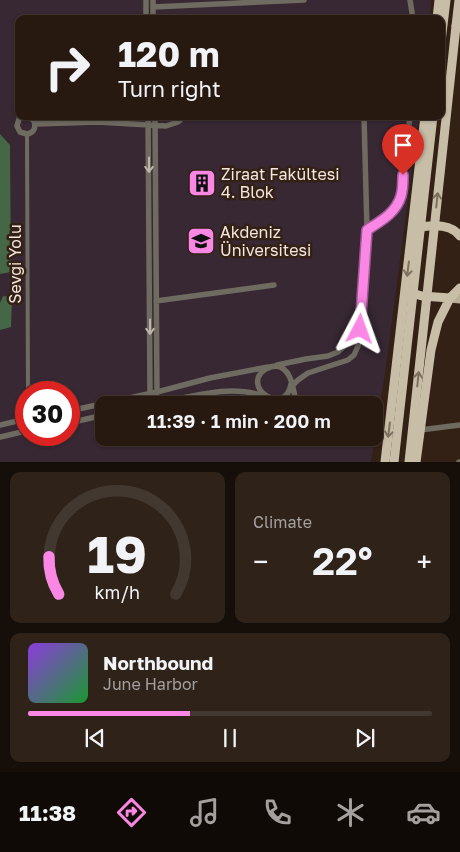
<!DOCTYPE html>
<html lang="en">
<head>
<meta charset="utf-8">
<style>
  :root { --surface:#271910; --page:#2f2219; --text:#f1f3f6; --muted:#a4a09f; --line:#433830; --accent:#fb87e5 }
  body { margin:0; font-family:"Golos Text",sans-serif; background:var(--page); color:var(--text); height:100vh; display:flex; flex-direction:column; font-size:19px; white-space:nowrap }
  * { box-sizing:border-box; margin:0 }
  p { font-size:16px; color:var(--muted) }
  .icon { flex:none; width:28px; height:28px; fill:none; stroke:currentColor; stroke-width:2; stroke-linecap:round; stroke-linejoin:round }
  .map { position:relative; height:462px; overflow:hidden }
  .side { display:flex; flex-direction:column; gap:10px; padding:10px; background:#150e09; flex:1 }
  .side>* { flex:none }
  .guide { position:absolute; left:15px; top:15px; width:430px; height:105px; border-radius:10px; box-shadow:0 1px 4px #0004,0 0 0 1px var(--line); background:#271910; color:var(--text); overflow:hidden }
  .speed { position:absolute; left:15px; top:381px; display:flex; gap:10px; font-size:25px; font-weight:700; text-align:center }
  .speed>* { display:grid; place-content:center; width:65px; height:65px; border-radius:50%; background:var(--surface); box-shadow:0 1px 4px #0004,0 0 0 1px var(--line); line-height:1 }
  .speed .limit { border:8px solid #d22; background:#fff; color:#111 }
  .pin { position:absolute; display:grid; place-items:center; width:42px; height:42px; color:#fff; margin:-51px -21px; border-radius:50% 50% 50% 0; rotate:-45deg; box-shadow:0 0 5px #0007 }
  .pin .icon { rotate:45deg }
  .me { position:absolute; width:55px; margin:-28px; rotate:4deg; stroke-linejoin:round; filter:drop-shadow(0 0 4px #0008) }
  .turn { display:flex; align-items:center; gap:18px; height:105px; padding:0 20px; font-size:22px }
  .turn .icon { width:65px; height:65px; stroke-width:2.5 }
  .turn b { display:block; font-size:35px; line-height:42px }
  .big { font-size:38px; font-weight:600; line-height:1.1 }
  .side .card { flex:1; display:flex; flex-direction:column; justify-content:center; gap:8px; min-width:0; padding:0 18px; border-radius:10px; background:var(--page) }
  .side .dial { align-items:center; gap:0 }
  .dial svg { height:130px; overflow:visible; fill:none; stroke:var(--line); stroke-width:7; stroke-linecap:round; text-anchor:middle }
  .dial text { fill:var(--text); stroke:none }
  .song { display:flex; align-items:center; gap:15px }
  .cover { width:60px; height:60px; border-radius:8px; background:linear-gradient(135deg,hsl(270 70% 55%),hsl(130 70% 35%)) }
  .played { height:5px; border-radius:2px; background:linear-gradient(90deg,var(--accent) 40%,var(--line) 40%) }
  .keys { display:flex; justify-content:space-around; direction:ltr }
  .heat { display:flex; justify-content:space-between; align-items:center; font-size:28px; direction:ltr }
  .side .tiles { flex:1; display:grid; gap:10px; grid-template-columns:1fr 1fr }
  .card:last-child { grid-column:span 2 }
  .trip { position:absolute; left:95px; top:396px; width:288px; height:50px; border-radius:10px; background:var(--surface); box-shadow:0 1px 4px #0004,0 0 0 1px var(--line); font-weight:600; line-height:50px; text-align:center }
  .tabs { display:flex; height:80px; justify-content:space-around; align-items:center; background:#100a06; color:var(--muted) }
  .tabs .icon { width:35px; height:35px }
  .tabs .selected { color:var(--accent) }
  .tabs b { font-size:22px; color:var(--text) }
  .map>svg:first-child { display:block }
  .education { fill:#372833; fill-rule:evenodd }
  .forest { fill:#456745 }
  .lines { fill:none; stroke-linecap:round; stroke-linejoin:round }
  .pedestrian { stroke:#6f6b61; stroke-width:4 }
  .minor { stroke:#6f6b61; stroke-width:5.5 }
  .primary { stroke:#b9b09c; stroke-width:9 }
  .trunk { stroke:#c8bea8; stroke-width:9 }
  .trunk-bridge { stroke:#c8bea8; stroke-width:9 }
  .oneway { stroke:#beb5ac }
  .oneway2 { stroke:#7e705e }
  .route-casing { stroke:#a35895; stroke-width:12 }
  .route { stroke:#fb87e5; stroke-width:9 }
  .labels { text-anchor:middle; stroke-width:5; stroke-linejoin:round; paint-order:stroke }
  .poi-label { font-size:16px; fill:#f3e6de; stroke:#342115; text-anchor:start }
  .street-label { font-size:16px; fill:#f3e6de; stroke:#342115 }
</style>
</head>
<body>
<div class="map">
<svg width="460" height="462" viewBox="0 0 460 462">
  <rect width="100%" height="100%" fill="#342115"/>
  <path class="education" d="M0,0H431L430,19H19V116H419L386,366L371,462H0ZM26,392H69V435H26ZM104,405H374V438H104Z"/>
  <path class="forest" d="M0,134L10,145L11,272L0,274Z
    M3,296L12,297L11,327L0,330V303Z"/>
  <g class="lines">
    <path class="pedestrian" d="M27,134L28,392"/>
    <path class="minor" d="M146,0V19
      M153,0V19
      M410,0L413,19
      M153,7L304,0
      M23,116L19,119L17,126L20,132L27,134C34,133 36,128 34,121L29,116
      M148,116L150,393
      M35,124L98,122L166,126L178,122L185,116
      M367,230C384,219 393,214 401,195L410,116
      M156,301L274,285
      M277,365L306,359L328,356L338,352L353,338L359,330
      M291,384C285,418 239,386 266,369C269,367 273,366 277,366C293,369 293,392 297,405
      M290,388L298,380L308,373L348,360L354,355L358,346L360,329L367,230L364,116
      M146,405L153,402L156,400L157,392L155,116
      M152,405C189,397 246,378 278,405
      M69,411L157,392L210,378L268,367
      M69,423L104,415
      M0,425L26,419
      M420,430L460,425
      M0,437L26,431
      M459,462H460"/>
    <path class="primary" d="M450,298L460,299"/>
    <path class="trunk" d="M437,19L439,0
      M456,26L459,0
      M441,42L446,0
      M415,231L417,228C431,225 450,223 460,236
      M408,292L422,296L450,298L460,288
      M385,462L425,116
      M416,462L431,350L438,322L450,298"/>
    <path class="trunk-bridge" d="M394,462L433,116
      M409,462L456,26"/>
  </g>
  <defs><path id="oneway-shaft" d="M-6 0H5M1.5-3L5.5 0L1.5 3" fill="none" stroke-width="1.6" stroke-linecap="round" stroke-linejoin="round" transform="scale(1.25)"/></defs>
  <g class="oneway">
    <use href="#oneway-shaft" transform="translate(149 165) rotate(90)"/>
    <use href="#oneway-shaft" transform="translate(150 327) rotate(90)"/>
  </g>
  <g class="oneway2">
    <use href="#oneway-shaft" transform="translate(437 200) rotate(-84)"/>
    <use href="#oneway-shaft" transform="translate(408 269) rotate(97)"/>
    <use href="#oneway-shaft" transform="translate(418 379) rotate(-84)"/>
    <use href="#oneway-shaft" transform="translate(389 430) rotate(97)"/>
  </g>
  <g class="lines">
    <g class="route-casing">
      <path id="route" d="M360,329L367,230C381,221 396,213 401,196C403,189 403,182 403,175"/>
    </g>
    <use href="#route" class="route"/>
  </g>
  <defs>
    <g id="building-square" transform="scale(1.4375)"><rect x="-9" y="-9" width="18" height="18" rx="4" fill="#fb87e5" stroke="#342115"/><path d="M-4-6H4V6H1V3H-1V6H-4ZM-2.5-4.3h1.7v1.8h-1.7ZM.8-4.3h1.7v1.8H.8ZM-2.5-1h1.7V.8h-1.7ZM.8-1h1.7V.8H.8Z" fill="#111"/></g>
    <g id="university-square" transform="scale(1.4375)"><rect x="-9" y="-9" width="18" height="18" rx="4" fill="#fb87e5" stroke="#342115"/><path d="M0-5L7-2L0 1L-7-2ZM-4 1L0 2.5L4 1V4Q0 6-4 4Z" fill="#111"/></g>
  </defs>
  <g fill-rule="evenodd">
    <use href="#building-square" x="202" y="183"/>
    <use href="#university-square" x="201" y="241"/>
  </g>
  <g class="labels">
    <g class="poi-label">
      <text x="221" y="180">Ziraat Fakültesi<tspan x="221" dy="18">4. Blok</tspan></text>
      <text x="220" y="238">Akdeniz<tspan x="220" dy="18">Üniversitesi</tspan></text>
    </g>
    <g class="street-label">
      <text transform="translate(15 264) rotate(-90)" y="6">Sevgi Yolu</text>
    </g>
  </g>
</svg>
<div class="speed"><div class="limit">30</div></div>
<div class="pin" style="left:403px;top:175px;background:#d93025"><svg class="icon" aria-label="arrive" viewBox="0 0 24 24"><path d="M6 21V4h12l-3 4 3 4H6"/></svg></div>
<svg class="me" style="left:360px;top:329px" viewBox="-20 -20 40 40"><path d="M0-17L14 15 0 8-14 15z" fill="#fb87e5" stroke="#fff" stroke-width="4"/></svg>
<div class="trip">11:39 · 1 min · 200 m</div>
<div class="guide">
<div class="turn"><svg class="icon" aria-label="right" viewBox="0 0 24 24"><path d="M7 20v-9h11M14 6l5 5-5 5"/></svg><div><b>120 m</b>Turn right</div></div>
</div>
</div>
<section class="side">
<div class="tiles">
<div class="card dial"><svg viewBox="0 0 100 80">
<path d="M14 69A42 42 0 1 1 86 69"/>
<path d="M14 69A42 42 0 0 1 8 46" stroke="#fb87e5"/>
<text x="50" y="56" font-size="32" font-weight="700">19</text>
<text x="50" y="72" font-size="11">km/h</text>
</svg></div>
<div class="card"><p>Climate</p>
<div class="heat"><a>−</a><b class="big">22°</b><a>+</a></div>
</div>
<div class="card">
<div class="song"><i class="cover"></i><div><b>Northbound</b><p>June Harbor</p></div></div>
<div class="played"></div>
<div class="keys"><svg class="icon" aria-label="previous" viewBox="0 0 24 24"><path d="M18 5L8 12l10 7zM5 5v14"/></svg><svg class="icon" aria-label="pause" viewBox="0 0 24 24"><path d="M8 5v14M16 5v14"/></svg><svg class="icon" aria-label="next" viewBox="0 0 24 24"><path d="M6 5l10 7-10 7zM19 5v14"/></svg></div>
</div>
</div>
</section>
<nav class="tabs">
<b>11:38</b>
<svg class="icon selected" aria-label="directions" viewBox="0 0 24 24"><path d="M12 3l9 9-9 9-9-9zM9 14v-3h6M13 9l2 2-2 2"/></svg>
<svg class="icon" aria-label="music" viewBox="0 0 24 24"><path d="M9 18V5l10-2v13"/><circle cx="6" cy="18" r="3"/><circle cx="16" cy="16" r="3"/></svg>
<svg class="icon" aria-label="phone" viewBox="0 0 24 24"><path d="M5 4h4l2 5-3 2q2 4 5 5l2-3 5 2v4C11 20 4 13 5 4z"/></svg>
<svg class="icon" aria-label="climate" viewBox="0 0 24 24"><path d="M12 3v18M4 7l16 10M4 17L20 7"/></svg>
<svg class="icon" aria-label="car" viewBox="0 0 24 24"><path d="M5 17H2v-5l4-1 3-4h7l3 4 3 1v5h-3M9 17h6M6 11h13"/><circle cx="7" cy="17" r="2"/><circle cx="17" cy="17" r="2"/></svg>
</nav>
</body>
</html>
